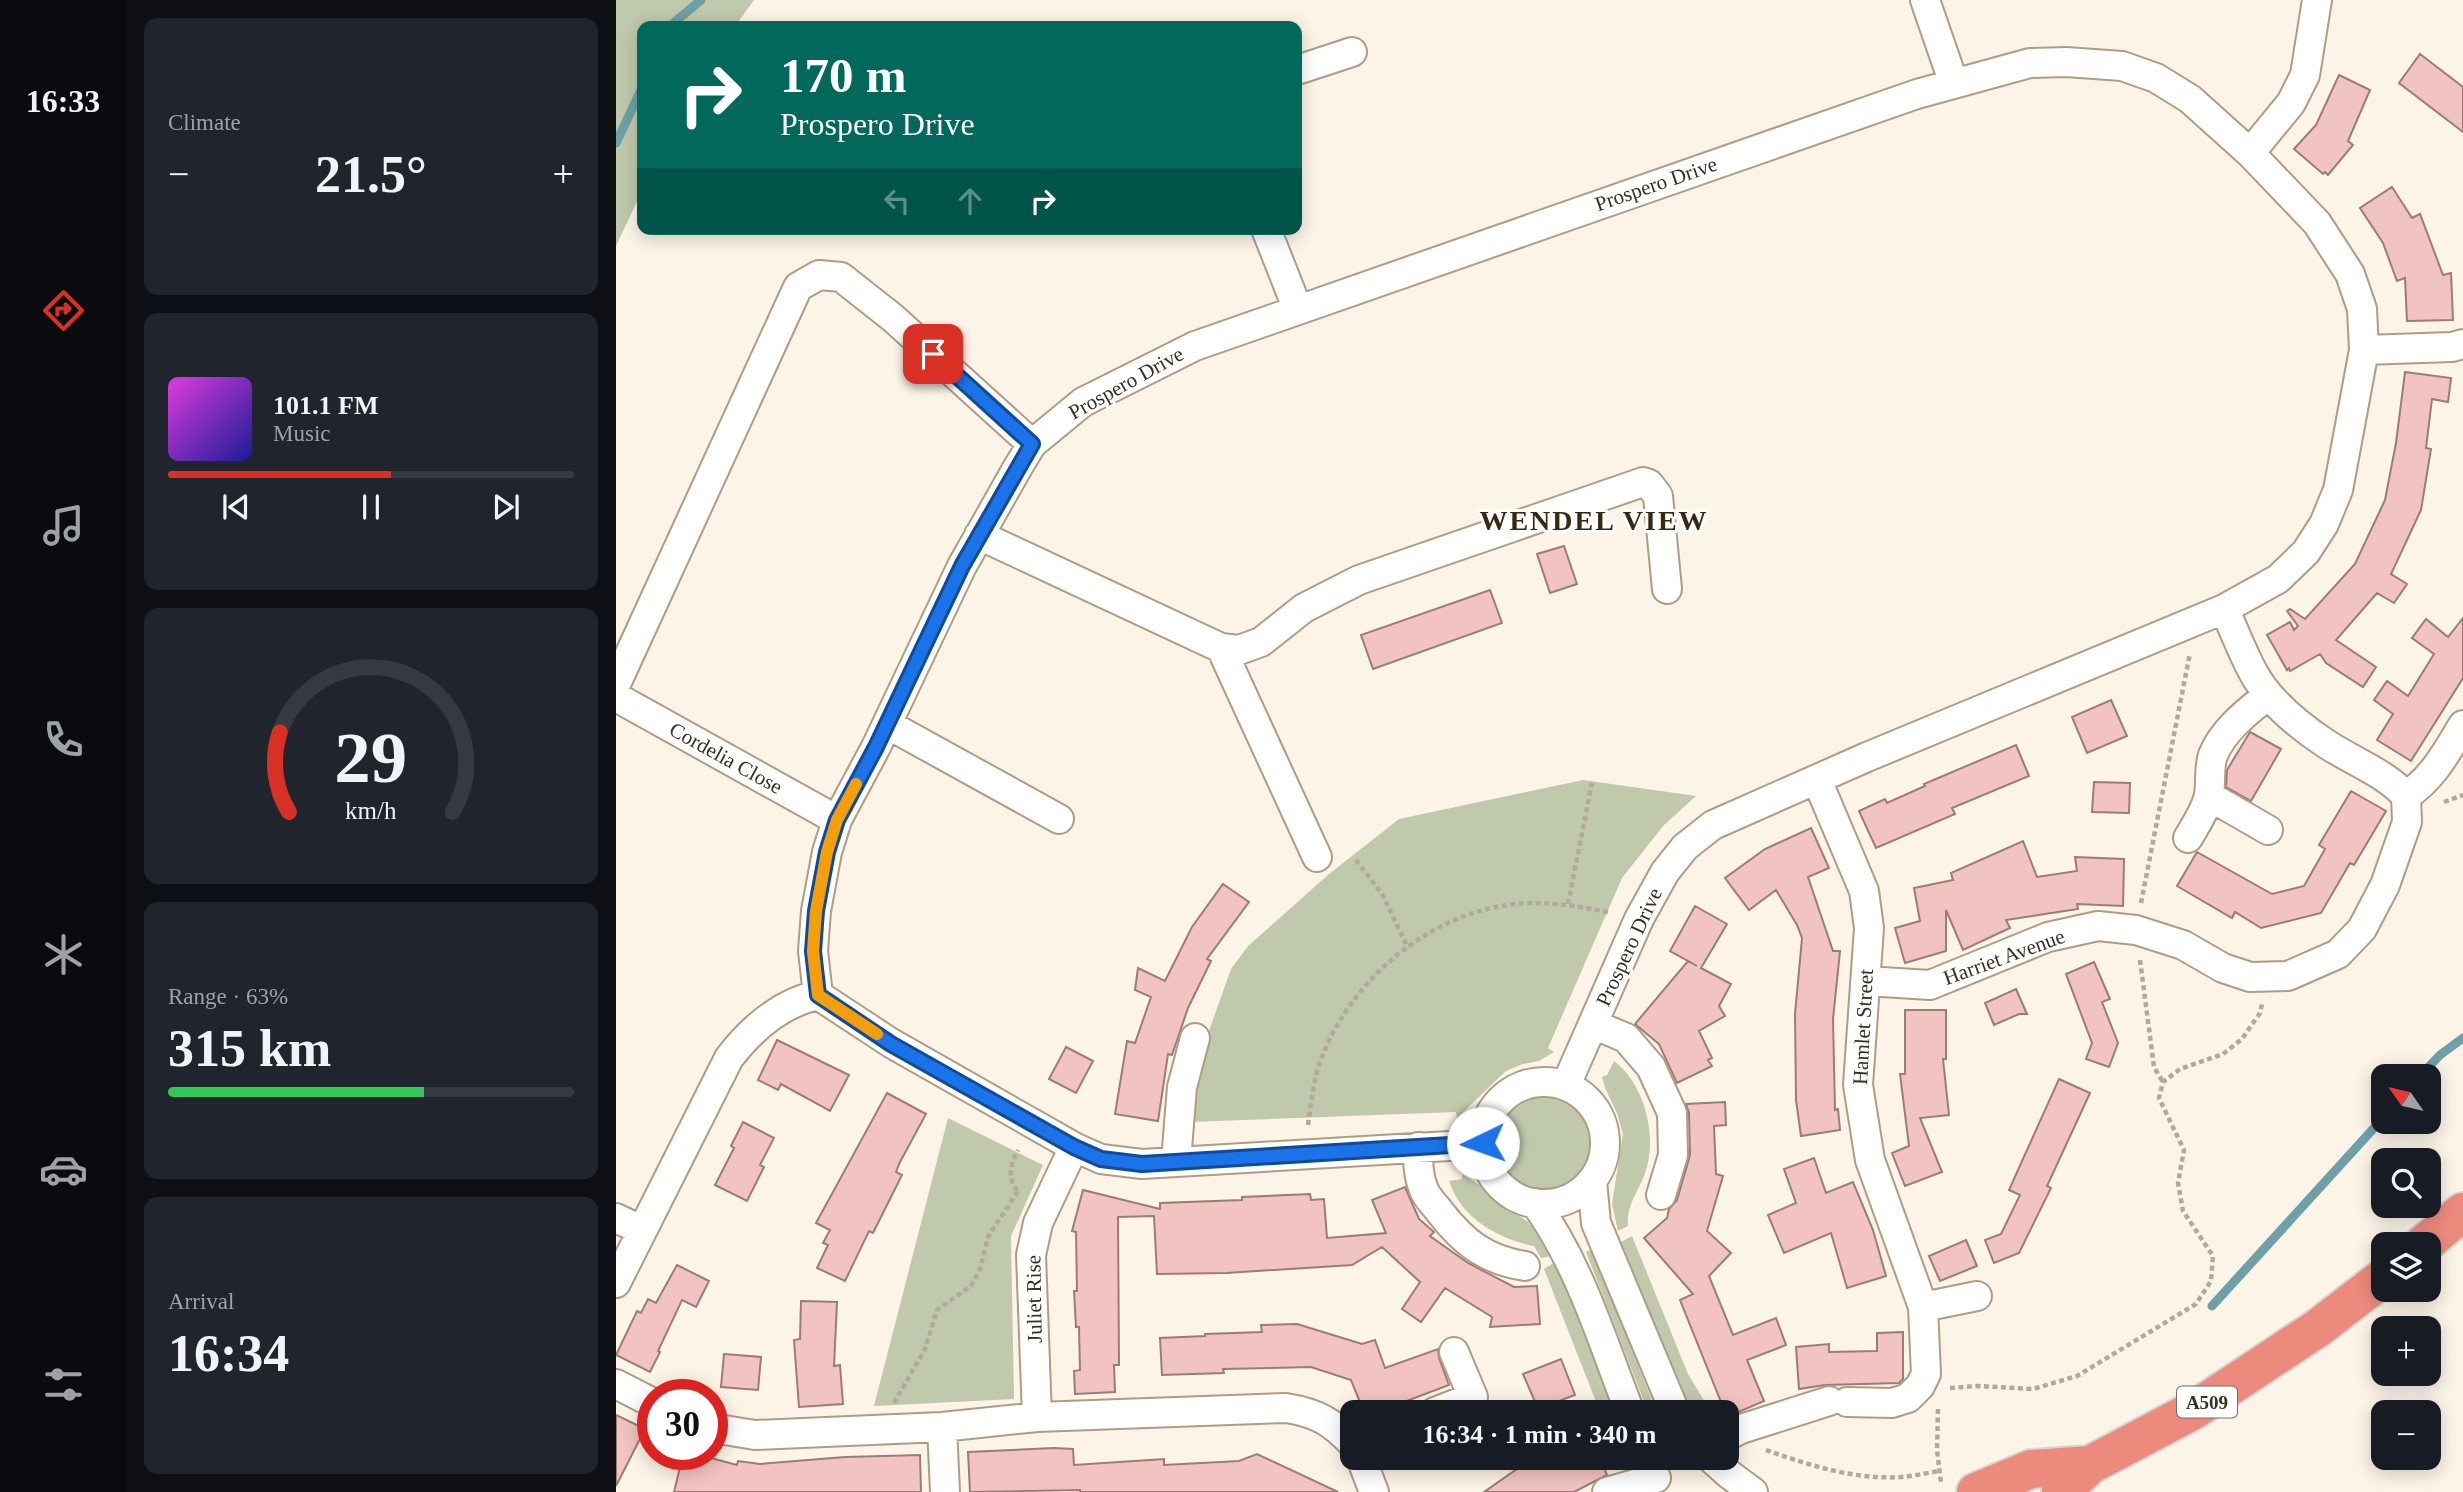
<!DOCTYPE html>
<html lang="en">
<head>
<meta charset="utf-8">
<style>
  :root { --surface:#171b24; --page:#20242c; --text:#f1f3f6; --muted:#9ea1a6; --line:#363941; --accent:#d93025 }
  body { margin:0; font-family:"Times New Roman",serif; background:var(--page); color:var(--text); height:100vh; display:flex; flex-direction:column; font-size:26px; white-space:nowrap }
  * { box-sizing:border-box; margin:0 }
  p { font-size:23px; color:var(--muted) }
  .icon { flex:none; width:38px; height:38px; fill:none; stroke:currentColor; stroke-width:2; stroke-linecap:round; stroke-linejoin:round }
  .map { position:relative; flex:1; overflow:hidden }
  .drawer { display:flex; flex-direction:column; gap:18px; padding:18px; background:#0d0f14; width:490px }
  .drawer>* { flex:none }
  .hud { position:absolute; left:21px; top:21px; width:665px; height:214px; border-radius:14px; box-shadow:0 4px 18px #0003; background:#00695c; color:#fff; overflow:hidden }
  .needle { width:46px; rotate:304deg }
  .fabs { position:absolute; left:1755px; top:1064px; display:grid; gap:14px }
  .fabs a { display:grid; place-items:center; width:70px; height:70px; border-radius:14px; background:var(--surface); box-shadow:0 4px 18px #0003; font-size:35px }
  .speed { position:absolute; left:21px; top:1379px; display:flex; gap:14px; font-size:35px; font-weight:700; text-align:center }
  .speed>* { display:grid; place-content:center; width:91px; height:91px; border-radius:50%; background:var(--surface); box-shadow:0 4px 18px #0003; line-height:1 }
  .speed .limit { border:10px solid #d22; background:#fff; color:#111 }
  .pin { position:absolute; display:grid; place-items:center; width:60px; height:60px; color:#fff; margin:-30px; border-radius:14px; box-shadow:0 4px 10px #0006 }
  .me { position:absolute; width:77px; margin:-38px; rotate:267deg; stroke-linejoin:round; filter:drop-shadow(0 0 5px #0008) }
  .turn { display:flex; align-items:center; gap:24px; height:147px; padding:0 28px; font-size:32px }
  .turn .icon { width:91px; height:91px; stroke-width:2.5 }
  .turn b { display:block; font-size:49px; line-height:60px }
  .lanes { display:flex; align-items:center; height:66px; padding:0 28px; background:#0003; justify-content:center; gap:35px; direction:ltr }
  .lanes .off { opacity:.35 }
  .big { font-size:52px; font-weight:700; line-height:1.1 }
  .drawer .tile { flex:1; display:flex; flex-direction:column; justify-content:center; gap:10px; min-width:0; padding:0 24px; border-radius:14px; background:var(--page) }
  .drawer .dial { align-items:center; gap:0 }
  .dial svg { height:182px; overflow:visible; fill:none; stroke:var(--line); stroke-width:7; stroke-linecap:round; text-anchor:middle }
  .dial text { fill:var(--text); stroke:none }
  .song { display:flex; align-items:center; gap:21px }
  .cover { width:84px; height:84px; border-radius:10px; background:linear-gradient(135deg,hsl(300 70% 55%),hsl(240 70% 35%)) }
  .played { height:7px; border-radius:4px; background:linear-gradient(90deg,var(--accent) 55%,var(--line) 55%) }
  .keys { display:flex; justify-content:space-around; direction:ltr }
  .heat { display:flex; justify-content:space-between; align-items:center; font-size:38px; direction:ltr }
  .charge { height:10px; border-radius:5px; background:linear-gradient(90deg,#34c759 63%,var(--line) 0) }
  .trip { position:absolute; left:724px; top:1400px; width:399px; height:70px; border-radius:14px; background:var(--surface); box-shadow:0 4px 18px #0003; font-weight:700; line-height:70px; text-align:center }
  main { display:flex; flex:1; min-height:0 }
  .tab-bar { display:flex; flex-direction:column; width:126px; justify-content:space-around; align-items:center; background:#090b0e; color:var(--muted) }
  .tab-bar .icon { width:49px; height:49px }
  .tab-bar .on { color:var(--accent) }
  .tab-bar b { font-size:32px; color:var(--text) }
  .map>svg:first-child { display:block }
  .green { fill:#c0c9ac }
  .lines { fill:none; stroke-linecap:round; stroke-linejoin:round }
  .stream { stroke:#6fa0a8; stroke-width:9 }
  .building { fill:#f2c4c1; stroke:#9e7a78; stroke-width:2 }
  .minor-casing { stroke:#b19c81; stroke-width:32 }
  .highway-casing { stroke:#d7d5d3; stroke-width:42 }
  .path { stroke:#b2a99d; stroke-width:4.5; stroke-dasharray:5 3.5; stroke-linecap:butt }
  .minor { stroke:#fff; stroke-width:28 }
  .highway { stroke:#ed8a7e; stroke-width:38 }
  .route-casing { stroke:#114b97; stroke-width:18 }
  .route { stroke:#1a73e8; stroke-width:12 }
  .slow { stroke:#f59e0b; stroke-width:12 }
  .labels { text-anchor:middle; stroke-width:6; stroke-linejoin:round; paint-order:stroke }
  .shield { fill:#fff; stroke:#746d66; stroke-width:2 }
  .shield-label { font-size:19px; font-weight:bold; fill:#382f24 }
  .street-label { font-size:21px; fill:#382f24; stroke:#fff }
  .district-label { font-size:28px; font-weight:bold; letter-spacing:2px; fill:#392810; stroke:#fff }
</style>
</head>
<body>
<main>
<nav class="tab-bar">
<b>16:33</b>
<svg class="icon on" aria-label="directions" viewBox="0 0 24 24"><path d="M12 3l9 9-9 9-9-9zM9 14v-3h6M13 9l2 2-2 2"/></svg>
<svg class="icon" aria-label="music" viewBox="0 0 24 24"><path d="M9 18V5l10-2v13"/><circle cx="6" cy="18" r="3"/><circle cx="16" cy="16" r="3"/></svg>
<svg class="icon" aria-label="phone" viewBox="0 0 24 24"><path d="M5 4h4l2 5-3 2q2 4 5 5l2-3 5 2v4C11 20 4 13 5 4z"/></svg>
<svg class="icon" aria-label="climate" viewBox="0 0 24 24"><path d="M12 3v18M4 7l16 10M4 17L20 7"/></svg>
<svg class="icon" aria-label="car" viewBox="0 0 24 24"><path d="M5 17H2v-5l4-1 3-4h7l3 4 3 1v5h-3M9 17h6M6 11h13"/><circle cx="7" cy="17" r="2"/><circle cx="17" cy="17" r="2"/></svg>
<svg class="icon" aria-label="filters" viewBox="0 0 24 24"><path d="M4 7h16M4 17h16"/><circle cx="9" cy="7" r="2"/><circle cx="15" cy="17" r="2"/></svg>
</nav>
<section class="drawer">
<div class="tile"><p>Climate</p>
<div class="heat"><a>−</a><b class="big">21.5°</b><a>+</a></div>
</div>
<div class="tile">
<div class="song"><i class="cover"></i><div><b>101.1 FM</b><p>Music</p></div></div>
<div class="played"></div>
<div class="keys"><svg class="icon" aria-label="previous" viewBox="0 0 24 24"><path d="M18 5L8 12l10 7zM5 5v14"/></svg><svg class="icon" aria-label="pause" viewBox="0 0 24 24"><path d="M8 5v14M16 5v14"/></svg><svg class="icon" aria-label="next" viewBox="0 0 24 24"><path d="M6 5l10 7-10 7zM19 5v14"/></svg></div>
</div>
<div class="tile dial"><svg viewBox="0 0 100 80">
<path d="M14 69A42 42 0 1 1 86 69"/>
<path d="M14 69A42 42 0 0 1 10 34" stroke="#d93025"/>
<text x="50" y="56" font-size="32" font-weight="700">29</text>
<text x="50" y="72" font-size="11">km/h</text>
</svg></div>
<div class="tile"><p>Range · 63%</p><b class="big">315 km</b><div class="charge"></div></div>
<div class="tile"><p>Arrival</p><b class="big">16:34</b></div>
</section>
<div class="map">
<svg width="1847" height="1492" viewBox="0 0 1847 1492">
  <rect width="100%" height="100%" fill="#fdf4e8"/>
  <path class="green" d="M0,0H138L119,26H26V191L0,246Z
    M967,780L1080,796L1048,825L1006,878L932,1048L938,1052L923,1061L907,1064L890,1071L841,1118L840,1112L574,1122L589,1042L615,969L632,946L713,874L783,819Z
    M998,1061C1029,1084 1043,1139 1028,1176C1021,1194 1010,1206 1012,1226L1002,1231L996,1204L1007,1134L1001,1113L989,1088L986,1077L991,1075Z
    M881 1141a49 49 0 1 1 98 0a49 49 0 1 1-98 0Z
    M332,1118L427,1165L395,1236L398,1399L258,1406Z
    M846,1174L865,1186L878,1200L911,1221L929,1241L937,1256L925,1258L918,1246C882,1239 845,1218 833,1181L846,1179Z
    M1016,1236L1072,1374L1095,1412H1080L1068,1395L1005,1242Z
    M976,1249L1039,1408L1041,1412H1032L970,1252Z
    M939,1262L999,1412H984L928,1269Z"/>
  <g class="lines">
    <path class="stream" d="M54,26L85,0
      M0,143L26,88
      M1804,1076L1824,1055L1847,1038
      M1596,1306L1768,1117"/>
  </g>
  <path class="building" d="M1804,54L1847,87V132L1783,83Z
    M1723,75L1754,90L1732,141L1737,145L1712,175L1709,172L1707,174L1678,149L1700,125Z
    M1776,187L1796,218L1804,214L1827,275L1835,273L1837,320L1791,321L1789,278L1781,281L1767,243L1744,208Z
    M1789,372L1835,378L1832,402L1816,399L1810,448L1815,449L1805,510L1775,574L1791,584L1778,603L1761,593L1720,640L1760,667L1747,687L1710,663L1704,654L1674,671L1673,668L1671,670L1651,635L1674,622L1678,630L1682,626L1671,611L1674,609L1689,619L1739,564L1769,500L1780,443Z
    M948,546L961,584L934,593L921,554Z
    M874,590L886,623L757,669L745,635Z
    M1847,618V678L1795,761L1761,740L1777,714L1758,700L1771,681L1792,696L1818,654L1796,638L1810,619L1832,637Z
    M1495,700L1511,736L1471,753L1456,717Z
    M1634,732L1665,749L1635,801L1610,787L1611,770Z
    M1400,745L1413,776L1336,808L1339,814L1260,848L1243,811L1269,799L1271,803L1309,786L1308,784Z
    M1478,782L1514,783L1513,813L1476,812Z
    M1735,791L1770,811L1738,865L1734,863L1705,913L1645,928L1619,912L1616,918L1561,886L1581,852L1656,894L1688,886L1709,849L1703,845Z
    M1195,828L1213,868L1192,877L1217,951H1224L1217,1019L1219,1110L1222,1109L1224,1130L1185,1136L1180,1100L1179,1014L1186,938L1181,925L1160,890L1133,910L1109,878L1149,849Z
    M1407,841L1421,877L1461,871L1459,857L1508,859L1507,906L1461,904L1462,909L1390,920L1394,928L1347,950L1330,910V951L1289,963L1279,928L1304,921L1298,888L1337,880L1335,873Z
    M607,884L633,902L591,959L595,961L572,1008L556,1055L552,1054L542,1121L499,1114L511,1041L519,1043L535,997L519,990L522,968L549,981L576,927Z
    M1079,906L1111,924L1085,968L1115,984L1103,1006L1109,1016L1083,1031L1096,1058L1092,1060L1096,1066L1061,1083L1043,1044L1019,1024L1072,961L1081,966L1054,951Z
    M1478,962L1494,999L1486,1002L1502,1043L1493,1067L1470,1059L1476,1043L1450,974Z
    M1400,989L1411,1014H1403L1378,1025L1369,1003Z
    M1289,1010H1330V1059H1327L1333,1115L1304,1118L1326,1172L1289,1186L1276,1153L1293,1146L1284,1074H1289Z
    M161,1040L233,1075L214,1111L165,1084L162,1090L142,1080Z
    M450,1047L477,1061L460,1093L433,1079Z
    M1443,1079L1474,1093L1431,1186L1435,1188L1403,1253L1378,1263L1369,1240L1385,1234L1404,1195L1393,1190Z
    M271,1093L310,1114L284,1162L280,1172L286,1175L257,1233L253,1231L229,1281L201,1268L212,1245L207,1243L214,1230L200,1223Z
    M1109,1102L1110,1125L1098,1126L1100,1174L1107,1176L1091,1231L1115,1253L1093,1276L1117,1335L1160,1318L1170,1345L1131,1360L1148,1401L1111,1417L1064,1300L1077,1294L1028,1238L1051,1218L1053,1209L1061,1200L1074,1155L1073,1113L1070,1104Z
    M127,1122L158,1138L144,1165L148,1167L131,1201L99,1185L118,1148L115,1146Z
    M1198,1158L1210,1193L1237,1182L1257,1230L1270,1276L1231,1288L1215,1233L1168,1253L1152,1215L1180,1203L1168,1169Z
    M789,1187L803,1219L818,1232L814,1236L852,1263L898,1287L921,1286L924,1324L874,1327L876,1317L829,1288L805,1322L786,1309L804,1282L766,1247L736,1265L610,1273L541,1274L538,1216L502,1217L503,1365H498L499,1392L459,1394L458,1371L464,1370L463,1327H460L458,1291H461L460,1232L456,1231L467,1190L544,1209V1203L626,1200V1197L694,1194L695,1200L708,1199L711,1238L770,1233L756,1200Z
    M1350,1240L1361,1266L1324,1281L1313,1256Z
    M61,1265L93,1281L80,1307L66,1300L42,1351L44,1352L34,1372L0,1355L21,1311L25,1313L32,1299L40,1303Z
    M185,1301L221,1302L218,1366L224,1365L227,1404L183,1407L178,1340L184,1339Z
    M681,1324L746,1344L759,1340L769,1368L822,1349L823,1358L833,1385L772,1408L774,1412H748L735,1380L695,1367L607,1369L608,1373L546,1375L544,1338L589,1336V1334L646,1332L645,1325Z
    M1287,1332V1379L1283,1383L1209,1385L1183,1389L1180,1347L1213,1344V1352L1261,1351V1333Z
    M108,1354L145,1357L142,1390L105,1387Z
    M945,1359L959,1395L922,1409L907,1374Z
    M0,1415L29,1429L0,1486Z
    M438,1448L457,1449L458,1465L548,1459V1465L623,1461L641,1454L722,1492H464V1490L354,1492L352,1452Z
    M80,1454L121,1465L122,1461L144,1464L229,1457L304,1455L305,1492H58L67,1455L79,1458Z
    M903,1458H984L991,1475L958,1492H868L905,1466Z"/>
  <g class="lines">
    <g class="minor-casing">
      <path id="minor" d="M1309,0L1338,84
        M681,70L736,52
        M1634,153L1675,103L1689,75L1701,0
        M650,229L682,310
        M1748,350L1836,347L1847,344
        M363,535L605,648L623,650L645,642L688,608L743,580L1027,482L1033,484L1042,496L1051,589
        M605,648L701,857
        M0,684L182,287L203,275L225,277L277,318L416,444
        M0,697L221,820
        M271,724L443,819
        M1201,780L1248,891L1253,928L1242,1085L1254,1160L1307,1307L1310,1374L1304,1386L1292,1398L1276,1403L1231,1402
        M1593,796L1652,830
        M1790,796C1817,778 1830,753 1847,725
        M1572,838C1579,826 1588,813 1592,799C1596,785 1592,769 1597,755C1608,729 1631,712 1652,695
        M1250,981L1314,985L1432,937L1482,926L1520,930L1567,945L1607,968L1634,977L1672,976L1722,954L1746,929L1769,885L1791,822L1790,796C1768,772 1736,761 1709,743C1682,725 1653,702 1637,672C1626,652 1618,629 1608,609
        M977,1024L1010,1038L1035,1067L1056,1113L1057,1155L1045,1195
        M867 1143a61 61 0 1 1 122 0a61 61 0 1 1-122 0Z
        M867,1144L526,1164L485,1159L458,1147L275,1043L202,995L197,951L200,911L211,852L221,820L260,747L346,566L402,467L416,444L467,402L579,346L1301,94L1414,63L1450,62L1506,66L1540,78L1574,99L1634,153L1701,223L1734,274L1746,309L1748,350L1722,490L1708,524L1690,552L1662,579L1608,609L1251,757L1097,825L1069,847L1049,872L1023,919L950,1085
        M802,1147C802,1162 802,1176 808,1190C811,1198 819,1205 824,1212C848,1243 870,1260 909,1266
        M560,1161L566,1087L579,1038
        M976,1181L980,1223L1059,1412
        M919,1203C964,1265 986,1341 1014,1412
        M0,1218L25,1230
        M0,1283L113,1058C136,1028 165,1003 202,995
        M1307,1307L1361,1296
        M0,1384L37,1403
        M819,1412L857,1397L838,1352
        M421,1417L415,1255L422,1223L458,1147
        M326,1427L329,1492
        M96,1428L139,1435L326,1427L421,1417L670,1408C701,1413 715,1421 737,1444
        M1111,1436L1125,1429L1213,1401
        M745,1458L758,1492
        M1095,1458L1114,1475L1137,1492
        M991,1492L1040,1478"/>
    </g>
    <g class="highway-casing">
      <path id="highway" d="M1808,1244L1847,1212
        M1360,1492L1415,1469L1474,1465
        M1445,1492L1474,1465L1578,1410L1702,1328L1768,1277"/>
    </g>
    <path class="path" d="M1828,802L1847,795
      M740,860L766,894L792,948
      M1525,903L1574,653
      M952,904L976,783
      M1524,960L1538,1067L1547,1082
      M692,1125C695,1104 697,1083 704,1062C735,976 822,905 915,903C943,903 968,907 995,913
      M401,1191C391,1176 394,1166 402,1150
      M1334,1388L1361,1386L1417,1389L1461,1376L1580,1304L1595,1281L1597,1256L1567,1211L1562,1183L1568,1150L1543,1098L1547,1082L1564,1069L1607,1054L1626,1039L1644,1013L1646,1004
      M278,1403L309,1349L321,1310L355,1286L364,1269L372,1237L402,1191
      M1322,1409L1321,1450L1325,1483
      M1150,1450C1193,1465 1238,1480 1285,1477C1298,1476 1311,1473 1323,1471"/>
    <use href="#minor" class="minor"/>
    <use href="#highway" class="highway"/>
  </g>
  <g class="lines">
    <g class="route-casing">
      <path id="route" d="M317,354L416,444L346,566L260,747L221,820L211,852L200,911L197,951L202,995L275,1044L458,1147L485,1159L526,1164L867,1143"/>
    </g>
    <use href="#route" class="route"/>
    <path class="slow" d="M240,784L221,820L211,852L200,911L197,951L202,995L261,1034"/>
  </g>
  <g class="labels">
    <rect class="shield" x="1561" y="1386.5" width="60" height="31" rx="5"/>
    <g class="shield-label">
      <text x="1591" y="1409">A509</text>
    </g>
    <g class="street-label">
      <text transform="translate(1040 184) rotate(-19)" y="7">Prospero Drive</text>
      <text transform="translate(510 383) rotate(-29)" y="7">Prospero Drive</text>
      <text transform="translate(110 758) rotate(29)" y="7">Cordelia Close</text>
      <text transform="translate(1013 947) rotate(-65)" y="7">Prospero Drive</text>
      <text transform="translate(1388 957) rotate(-20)" y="7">Harriet Avenue</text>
      <text transform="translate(1247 1027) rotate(-87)" y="7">Hamlet Street</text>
      <text transform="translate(418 1299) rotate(-91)" y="7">Juliet Rise</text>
    </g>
    <g class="district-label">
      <text x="978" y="530">WENDEL VIEW</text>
    </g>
  </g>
</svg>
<div class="fabs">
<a><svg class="needle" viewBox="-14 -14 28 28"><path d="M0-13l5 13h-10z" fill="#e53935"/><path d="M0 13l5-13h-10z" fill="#9ea1a6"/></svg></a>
<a><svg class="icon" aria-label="search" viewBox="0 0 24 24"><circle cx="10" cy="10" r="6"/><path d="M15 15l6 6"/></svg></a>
<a><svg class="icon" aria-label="layers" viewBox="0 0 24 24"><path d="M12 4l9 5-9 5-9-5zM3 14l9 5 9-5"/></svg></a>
<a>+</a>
<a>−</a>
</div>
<div class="speed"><div class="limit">30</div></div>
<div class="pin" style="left:317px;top:354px;background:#d93025"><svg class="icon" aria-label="arrive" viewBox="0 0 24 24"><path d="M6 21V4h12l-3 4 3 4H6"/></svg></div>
<svg class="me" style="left:867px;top:1143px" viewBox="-20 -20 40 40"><circle r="19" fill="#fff"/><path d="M0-13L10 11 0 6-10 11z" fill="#1a73e8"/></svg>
<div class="trip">16:34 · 1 min · 340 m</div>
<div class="hud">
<div class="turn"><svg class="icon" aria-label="right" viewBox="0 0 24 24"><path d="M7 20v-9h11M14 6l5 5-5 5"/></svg><div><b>170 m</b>Prospero Drive</div></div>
<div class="lanes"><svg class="icon off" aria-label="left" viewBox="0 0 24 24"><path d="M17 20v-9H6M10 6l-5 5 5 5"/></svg><svg class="icon off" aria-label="ahead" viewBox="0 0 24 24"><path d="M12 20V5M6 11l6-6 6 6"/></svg><svg class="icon" aria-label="right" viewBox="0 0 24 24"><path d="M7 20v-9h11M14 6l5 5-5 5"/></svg></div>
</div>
</div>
</main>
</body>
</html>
